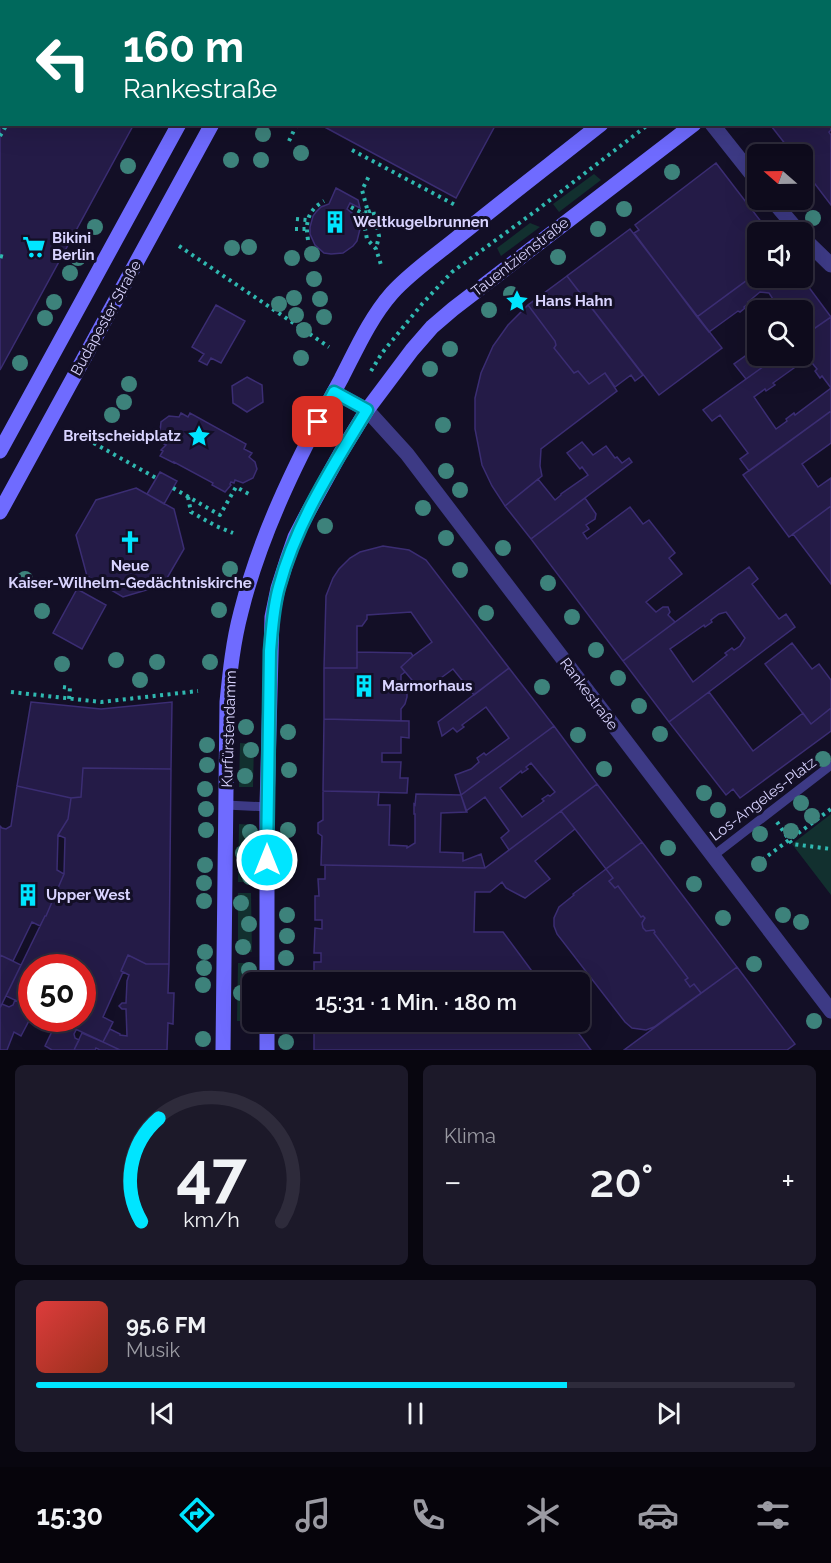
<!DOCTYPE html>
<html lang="de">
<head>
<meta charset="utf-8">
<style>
  :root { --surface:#0e0b1c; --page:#1c1929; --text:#f1f3f6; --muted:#9b9ba3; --line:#2e2b3b; --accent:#00e5ff }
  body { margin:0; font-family:Raleway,sans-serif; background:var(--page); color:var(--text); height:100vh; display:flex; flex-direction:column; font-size:22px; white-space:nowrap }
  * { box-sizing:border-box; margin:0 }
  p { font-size:20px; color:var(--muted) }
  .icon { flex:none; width:33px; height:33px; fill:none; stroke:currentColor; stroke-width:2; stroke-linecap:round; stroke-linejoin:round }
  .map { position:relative; height:1050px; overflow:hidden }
  .side { display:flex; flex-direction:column; gap:15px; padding:15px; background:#08060f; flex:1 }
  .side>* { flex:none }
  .hud { position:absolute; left:0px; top:0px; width:831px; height:126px; box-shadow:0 6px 24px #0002,0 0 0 2px var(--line); background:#00695c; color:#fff; overflow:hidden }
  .needle { width:39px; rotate:290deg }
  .controls { position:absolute; left:747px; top:144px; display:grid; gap:12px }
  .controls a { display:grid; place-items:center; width:66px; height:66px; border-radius:9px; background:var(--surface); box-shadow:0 6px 24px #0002,0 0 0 2px var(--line); font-size:30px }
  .speed { position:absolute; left:18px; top:954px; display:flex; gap:12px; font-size:30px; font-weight:700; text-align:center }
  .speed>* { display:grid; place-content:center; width:78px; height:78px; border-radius:50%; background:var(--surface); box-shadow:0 6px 24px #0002,0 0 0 2px var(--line); line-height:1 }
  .speed .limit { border:9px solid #d22; background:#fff; color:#111 }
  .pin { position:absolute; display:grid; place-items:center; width:51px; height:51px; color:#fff; margin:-26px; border-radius:12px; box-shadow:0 3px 9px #0006 }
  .me { position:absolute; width:66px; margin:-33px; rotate:0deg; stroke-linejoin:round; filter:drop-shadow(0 0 4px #0008) }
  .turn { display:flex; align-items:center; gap:21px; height:126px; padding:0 24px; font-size:27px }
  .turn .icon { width:78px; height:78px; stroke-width:2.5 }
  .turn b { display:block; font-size:42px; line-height:51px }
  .big { font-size:45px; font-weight:600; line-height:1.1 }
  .side .card { flex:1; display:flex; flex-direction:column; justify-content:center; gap:9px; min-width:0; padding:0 21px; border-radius:9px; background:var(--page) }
  .side .dial { align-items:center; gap:0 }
  .dial svg { height:156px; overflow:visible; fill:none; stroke:var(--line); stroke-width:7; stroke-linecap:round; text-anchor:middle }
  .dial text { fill:var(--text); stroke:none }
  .song { display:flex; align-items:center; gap:18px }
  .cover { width:72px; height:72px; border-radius:9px; background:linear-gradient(135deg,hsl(0 70% 55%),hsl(10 70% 35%)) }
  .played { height:6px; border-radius:3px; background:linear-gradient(90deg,var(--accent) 70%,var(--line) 70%) }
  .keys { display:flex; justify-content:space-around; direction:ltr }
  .heat { display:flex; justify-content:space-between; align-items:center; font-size:33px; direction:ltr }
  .side .tiles { flex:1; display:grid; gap:15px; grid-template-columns:1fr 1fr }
  .card:last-child { grid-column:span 2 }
  .trip { position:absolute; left:242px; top:972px; width:348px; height:60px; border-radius:9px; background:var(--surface); box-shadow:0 6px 24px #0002,0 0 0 2px var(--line); font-weight:600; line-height:60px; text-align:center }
  .menu { display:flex; height:96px; justify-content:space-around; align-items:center; background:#06040b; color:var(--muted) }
  .menu .icon { width:42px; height:42px }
  .menu .on { color:var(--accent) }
  .menu b { font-size:27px; color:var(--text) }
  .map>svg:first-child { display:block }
  .green { fill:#12302f }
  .building { fill:#241b47; stroke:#3b2d73; stroke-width:1.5; fill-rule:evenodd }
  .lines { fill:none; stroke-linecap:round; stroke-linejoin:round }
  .path { stroke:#2fb8b0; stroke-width:4; stroke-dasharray:3 4.5; stroke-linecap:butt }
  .service { stroke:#3d3a85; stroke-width:9 }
  .minor { stroke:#3d3a85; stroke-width:15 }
  .secondary { stroke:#6f6bff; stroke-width:15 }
  .tree { fill:#3d827b }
  .route-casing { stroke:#0095a6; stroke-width:15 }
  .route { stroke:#00e5ff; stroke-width:10 }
  .labels { text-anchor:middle; stroke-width:6; stroke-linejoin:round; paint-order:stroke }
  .poi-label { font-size:15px; font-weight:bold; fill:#d9d4ff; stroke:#130f26; text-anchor:start }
  .street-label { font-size:15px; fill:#d9d4ff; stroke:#130f26 }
</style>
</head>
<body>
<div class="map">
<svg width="831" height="1050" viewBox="0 0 831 1050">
  <rect width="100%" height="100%" fill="#130f26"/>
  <path class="green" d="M594,174L601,180L559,212L553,204Z
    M530,223L540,227L501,256L497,248Z
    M240,743L254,744L253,787H239Z
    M831,814V895L792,844Z
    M239,824L253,825L252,882H238Z
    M238,893H251L252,952H238Z
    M238,963H251V1021H237Z"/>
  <path class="building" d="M44,0H198L197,2H44Z
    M329,0H618L621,2H328Z
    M830,78L831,80V130L829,132L831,135V205L802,167V154H793L772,127L773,124H830Z
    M2,121V124H134L0,370V124Z
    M319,124H496L456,198Z
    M716,163L769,232H758V272L697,317L634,233L639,230L635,225Z
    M336,188L358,200L360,208L350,203L347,209L357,217L360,229L357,241L353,246L343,253L331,254L324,253L315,245L310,234V227L313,216L316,212L321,207L329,204Z
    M630,229L722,348L659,395L567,276Z
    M758,272V278H802L831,317L802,337V310H779L774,305L775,302L769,293L760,292L748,302L749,303L744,307L745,308L740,312L738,311L709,332L697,317Z
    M567,276L643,375L635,381L631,375L615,387L605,373L589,384L578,371L574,373L554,348L556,345L555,341L528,305Z
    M216,305L245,321L221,363L211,358L207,365L199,361L204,354L192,347Z
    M528,305L555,341L556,345L554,348L574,373L578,371L589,384L605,373L617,391L541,449L540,466L542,476L505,506L492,486L482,465L475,429V398L481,373L493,346L508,325Z
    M831,317V411L749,471L740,459L748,453L720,415L712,421L703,410L778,356H802V337ZM808,358L817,369L815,371L820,378L822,376L831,388L795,415L794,413L786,419L787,421L776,429L754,397L765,389L766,391L775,385L773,383Z
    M758,347V356H778L746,379L734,364Z
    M247,377L262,385L263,402L247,412L233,403L232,386Z
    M831,411V443L802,464L818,487L831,478V506L789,537L743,475Z
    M181,413L188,417L190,413L246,444L244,449L252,453L249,457L255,462L257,469L253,478L243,483L235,480L234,483L231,482L230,484L231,485L225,492L212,485L213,483L174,462V463L160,456L163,451L161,450L166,445L164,444L166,440L160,432L161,422L169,416L179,417Z
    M582,442L593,455L606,446L615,458L617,457L622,463L629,458L632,462L531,539L505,506L538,479L555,500L561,495V494L588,475L582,467L580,469L567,453Z
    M160,472L177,481L164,504L147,494Z
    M136,488L174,509L184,549L163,585L123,597L87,576L76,535L96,500Z
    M585,498L596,514L595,519L586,525L589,529L583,533L587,539L630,507L643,524L649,520L675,553L669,558L682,574L646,602L656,612L663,607H668L670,612L668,615L675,622L623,661L531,539Z
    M831,506V584L793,534Z
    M383,546L409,550L426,560L509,668L474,695L453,669L422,692L401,667L413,656L432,642L411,612L367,615V619L362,626H357V668H324L326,596L333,578L339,569L350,558L360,552Z
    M749,567L758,579L752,584L779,619L786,614L795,627L669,722L623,661ZM726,612L745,638L740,646L734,650L732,648L725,653L727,655L693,682L670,649L704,625L705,627L712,622L711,620L719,614Z
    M77,589L106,605L82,649L53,633Z
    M792,643L812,669L819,664L831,680V708L811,724L765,664Z
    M357,652L411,653L413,656L401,667L405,672L401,675V682L407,690V697L405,704L401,709V721L324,719V668H357Z
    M509,668L554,726L461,795L455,775L471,769L479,762L477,758L484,753L486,755L509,738L486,707L462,725L464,727L457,732L453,728L442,736L438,722Z
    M709,692L753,751L803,713L811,724L831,708V731L740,798L733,789L726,795L669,722Z
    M31,702L101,709L172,702L171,769L83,768L81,797L71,798L17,786Z
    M324,719L409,721V738L401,737V753H382V762H401L400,778H408L407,793L323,791Z
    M554,726L597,784L509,850L501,838L509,831L485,797L466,811L461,795ZM531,763L555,792L550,796L548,795L542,799L544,801L522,817L500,788L521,771L522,773L528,769L526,767Z
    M83,768L171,769L169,964H146L128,955L121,971L123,972L103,1017L113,1022L103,1042L52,1018H82V968H32V1008L6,996L45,916H46L64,874L65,838L58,835L68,819L71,798L81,797Z
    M597,784L642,842L606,869L561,811Z
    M17,786L71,798L68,819L58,835L57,870L64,874L46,916H45L40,926L32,922L13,961L0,955V826L2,828L6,829L11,826Z
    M323,791L379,792L378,805H390L389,845L407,846V848L415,843V814H414V804L415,805L416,794L461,795L467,812L441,813L440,852L463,853V861L481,854L485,868L321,865L322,836L318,833V823L323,820Z
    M561,811L575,829L535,861L550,879L525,898L506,888L502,882L490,892H475L474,932H503L540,982H314V962H321V953H314L315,928L322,929V920H315V896H319L318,879H325V865L485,868Z
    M642,842L737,967L701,993L694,984L690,987L685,980L688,978L654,933L655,932L654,930L646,931L643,928L642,923L645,918L643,916L641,917L618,886L615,888L609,881L613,878L606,869Z
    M606,869L613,878L609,881L615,888L618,886L641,917L643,916L645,918L642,923L643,928L646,931L654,930L655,932L654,933L688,978L685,980L690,987L694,984L701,993L654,1027L646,1030L632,1028L625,1022L557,934L554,926V918L559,907L574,895L573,894Z
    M0,955L21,965L0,1008Z
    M128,955L146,964H169L168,993H174L173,1024L168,1023L167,1050H120L103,1042L110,1029L120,1034V1035L127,1036L126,1009H122L119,1006L122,1003H126L127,981L129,975L121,971Z
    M737,967L795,1044L787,1050H624Z
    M15,1000L32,1008V1015L21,1036L14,1032L7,1050H0V1008L2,1004L9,1007L13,1005Z
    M57,1021L76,1030L74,1034L75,1038L79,1040L74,1050H52L45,1046Z
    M321,1022H570L591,1050H314V1027H321Z
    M82,1033L103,1042L120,1050H100L96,1048L95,1050H74Z"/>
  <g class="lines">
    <path class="path" d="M133,2L134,0
      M813,2L815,0
      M0,14L2,4
      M0,62L2,63
      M0,136L7,124
      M289,141L297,124
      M352,150L457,206
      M351,207L362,213L368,212L362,190L370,174
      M368,212L373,210L379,236L376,249
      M362,213L367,239L376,249L382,268
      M296,219L307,220
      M295,229H306
      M308,240C305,222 308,210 324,201
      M179,246L329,347
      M0,256L4,257
      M371,371L382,353L422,304L452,272L537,210L649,124
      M74,432L156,478
      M173,488L220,515L236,487L249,494
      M188,497L191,512L216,526L233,533
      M63,687L70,688L69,699
      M11,692L101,702L198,691
      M777,822L792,844L831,849
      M762,860L831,809"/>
    <path class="service" d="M226,805L267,807
      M713,856L831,765"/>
    <path class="minor" d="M712,124L758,182
      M772,200L799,232
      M802,237L831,265
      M334,392L367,410L407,454L831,1011"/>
    <path class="secondary" d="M243,2V0
      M278,2L279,0
      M764,2L766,0
      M830,25L831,24
      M0,451L179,124
      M0,512L212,124
      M267,982V807L272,617L278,588L287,560L295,537L307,514L340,454L367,410L412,350L432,327L453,309L694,124
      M223,1050L227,702C230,672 233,642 241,612C261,531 301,452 341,379C356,350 370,318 392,293C411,272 436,255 458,237C505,199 553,162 601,124
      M267,1050V1022"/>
  </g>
  <g class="tree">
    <circle cx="263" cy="134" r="8"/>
    <circle cx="301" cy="153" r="8"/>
    <circle cx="231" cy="160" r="8"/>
    <circle cx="261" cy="160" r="8"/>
    <circle cx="128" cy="166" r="8"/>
    <circle cx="672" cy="172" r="8"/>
    <circle cx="624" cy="209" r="8"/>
    <circle cx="813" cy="218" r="8"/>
    <circle cx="95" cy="227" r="8"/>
    <circle cx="598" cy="229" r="8"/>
    <circle cx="249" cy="247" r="8"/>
    <circle cx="232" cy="248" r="8"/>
    <circle cx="312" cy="254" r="8"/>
    <circle cx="558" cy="257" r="8"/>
    <circle cx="78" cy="258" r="8"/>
    <circle cx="292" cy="258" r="8"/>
    <circle cx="70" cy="273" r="8"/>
    <circle cx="314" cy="279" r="8"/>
    <circle cx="511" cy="294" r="8"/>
    <circle cx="294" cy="298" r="8"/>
    <circle cx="320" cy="299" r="8"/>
    <circle cx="54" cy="302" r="8"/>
    <circle cx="279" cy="304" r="8"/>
    <circle cx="489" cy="310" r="8"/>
    <circle cx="296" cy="315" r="8"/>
    <circle cx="324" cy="317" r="8"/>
    <circle cx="45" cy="318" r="8"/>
    <circle cx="304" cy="330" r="8"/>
    <circle cx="450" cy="349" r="8"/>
    <circle cx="301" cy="358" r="8"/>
    <circle cx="20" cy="363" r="8"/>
    <circle cx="430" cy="369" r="8"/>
    <circle cx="129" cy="384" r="8"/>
    <circle cx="124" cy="402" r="8"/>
    <circle cx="112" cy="415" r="8"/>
    <circle cx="443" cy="425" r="8"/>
    <circle cx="446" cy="471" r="8"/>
    <circle cx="460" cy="490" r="8"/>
    <circle cx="423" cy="508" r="8"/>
    <circle cx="325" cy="526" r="8"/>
    <circle cx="446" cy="538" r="8"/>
    <circle cx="503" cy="548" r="8"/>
    <circle cx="230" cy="569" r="8"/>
    <circle cx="460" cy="570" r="8"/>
    <circle cx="25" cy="579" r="8"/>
    <circle cx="548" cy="583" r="8"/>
    <circle cx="219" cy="610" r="8"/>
    <circle cx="42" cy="611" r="8"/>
    <circle cx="486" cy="613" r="8"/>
    <circle cx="572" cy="617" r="8"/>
    <circle cx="596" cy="650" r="8"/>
    <circle cx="116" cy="660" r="8"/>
    <circle cx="157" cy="662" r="8"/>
    <circle cx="210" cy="662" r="8"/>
    <circle cx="62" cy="664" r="8"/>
    <circle cx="618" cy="678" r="8"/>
    <circle cx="140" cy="680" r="8"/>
    <circle cx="542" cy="687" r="8"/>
    <circle cx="639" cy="706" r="8"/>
    <circle cx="246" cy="727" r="8"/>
    <circle cx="288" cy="732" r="8"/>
    <circle cx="660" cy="734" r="8"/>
    <circle cx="578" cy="735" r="8"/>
    <circle cx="207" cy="745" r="8"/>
    <circle cx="251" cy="750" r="8"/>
    <circle cx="823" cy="759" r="8"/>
    <circle cx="207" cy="765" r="8"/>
    <circle cx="604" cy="769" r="8"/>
    <circle cx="289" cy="770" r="8"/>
    <circle cx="245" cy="776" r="8"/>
    <circle cx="205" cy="789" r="8"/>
    <circle cx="704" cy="793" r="8"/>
    <circle cx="801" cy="803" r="8"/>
    <circle cx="206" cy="809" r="8"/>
    <circle cx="718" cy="810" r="8"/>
    <circle cx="812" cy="816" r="8"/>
    <circle cx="206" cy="830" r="8"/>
    <circle cx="288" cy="830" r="8"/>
    <circle cx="791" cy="831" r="8"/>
    <circle cx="250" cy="832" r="8"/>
    <circle cx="760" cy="834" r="8"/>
    <circle cx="668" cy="848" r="8"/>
    <circle cx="243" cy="853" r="8"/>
    <circle cx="288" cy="854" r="8"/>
    <circle cx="759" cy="864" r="8"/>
    <circle cx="205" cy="865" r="8"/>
    <circle cx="250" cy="877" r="8"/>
    <circle cx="204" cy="883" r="8"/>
    <circle cx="694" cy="884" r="8"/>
    <circle cx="204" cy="901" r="8"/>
    <circle cx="241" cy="903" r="8"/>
    <circle cx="287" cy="915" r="8"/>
    <circle cx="783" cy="915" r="8"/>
    <circle cx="723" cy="918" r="8"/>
    <circle cx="801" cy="922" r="8"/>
    <circle cx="249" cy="924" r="8"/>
    <circle cx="287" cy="936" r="8"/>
    <circle cx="243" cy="947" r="8"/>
    <circle cx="205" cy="952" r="8"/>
    <circle cx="286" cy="958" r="8"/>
    <circle cx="754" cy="964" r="8"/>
    <circle cx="204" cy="968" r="8"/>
    <circle cx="249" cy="970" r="8"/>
    <circle cx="203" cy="985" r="8"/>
    <circle cx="241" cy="993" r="8"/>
    <circle cx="814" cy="1021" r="8"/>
    <circle cx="203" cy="1039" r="8"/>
    <circle cx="286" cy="1042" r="8"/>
  </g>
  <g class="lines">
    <g class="route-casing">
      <path id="route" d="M267,860L270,651C272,629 273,608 279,587C296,523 333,466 367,410L334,392L318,422"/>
    </g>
    <use href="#route" class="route"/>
  </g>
  <defs>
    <g id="building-bare" transform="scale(1.8)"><path d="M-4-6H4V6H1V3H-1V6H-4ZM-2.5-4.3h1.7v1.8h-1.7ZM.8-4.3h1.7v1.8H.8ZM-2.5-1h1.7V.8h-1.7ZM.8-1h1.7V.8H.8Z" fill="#00e5ff" stroke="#130f26" stroke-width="2.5" paint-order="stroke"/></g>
    <g id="supermarket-bare" transform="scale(1.8)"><path d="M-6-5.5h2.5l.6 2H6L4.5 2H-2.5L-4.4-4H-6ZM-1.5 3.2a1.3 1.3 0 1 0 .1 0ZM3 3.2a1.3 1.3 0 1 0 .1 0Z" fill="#00e5ff" stroke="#130f26" stroke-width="2.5" paint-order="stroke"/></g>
    <g id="sight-bare" transform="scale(1.8)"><path d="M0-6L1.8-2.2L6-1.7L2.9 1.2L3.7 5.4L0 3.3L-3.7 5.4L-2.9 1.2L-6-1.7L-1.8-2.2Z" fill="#00e5ff" stroke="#130f26" stroke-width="2.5" paint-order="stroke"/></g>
    <g id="church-bare" transform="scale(1.8)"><path d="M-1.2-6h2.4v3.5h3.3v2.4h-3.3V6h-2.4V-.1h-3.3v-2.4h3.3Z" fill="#00e5ff" stroke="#130f26" stroke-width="2.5" paint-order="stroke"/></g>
  </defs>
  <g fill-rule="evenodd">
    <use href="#building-bare" x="335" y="222"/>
    <use href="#supermarket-bare" x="34" y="247"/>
    <use href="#sight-bare" x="517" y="301"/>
    <use href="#sight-bare" x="199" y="436"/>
    <use href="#church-bare" x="130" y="542"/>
    <use href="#building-bare" x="364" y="686"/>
    <use href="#building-bare" x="28" y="895"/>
  </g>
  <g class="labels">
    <g class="poi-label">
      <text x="353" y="227">Weltkugelbrunnen</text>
      <text x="52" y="243">Bikini<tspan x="52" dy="17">Berlin</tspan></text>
      <text x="535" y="306">Hans Hahn</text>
      <text x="181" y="441" text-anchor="end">Breitscheidplatz</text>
      <text x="130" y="571" text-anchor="middle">Neue<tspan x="130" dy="17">Kaiser-Wilhelm-Gedächtniskirche</tspan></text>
      <text x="382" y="691">Marmorhaus</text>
      <text x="46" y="900">Upper West</text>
    </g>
    <g class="street-label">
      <text transform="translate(520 257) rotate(-38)" y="5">Tauentzienstraße</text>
      <text transform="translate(106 318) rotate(-61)" y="5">Budapester Straße</text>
      <text transform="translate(589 694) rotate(53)" y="5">Rankestraße</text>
      <text transform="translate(229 729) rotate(-88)" y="5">Kurfürstendamm</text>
      <text transform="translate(763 799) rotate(-37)" y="5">Los-Angeles-Platz</text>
    </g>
  </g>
</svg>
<div class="controls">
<a><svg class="needle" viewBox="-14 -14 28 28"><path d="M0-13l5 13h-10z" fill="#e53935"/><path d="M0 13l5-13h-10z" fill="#9b9ba3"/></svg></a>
<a><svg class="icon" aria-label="sound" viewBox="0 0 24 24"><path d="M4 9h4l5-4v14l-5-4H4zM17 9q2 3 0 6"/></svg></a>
<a><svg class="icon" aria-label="search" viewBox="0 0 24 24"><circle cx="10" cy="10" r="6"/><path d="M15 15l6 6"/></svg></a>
</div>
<div class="speed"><div class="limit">50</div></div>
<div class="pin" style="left:318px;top:422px;background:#d93025"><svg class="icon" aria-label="arrive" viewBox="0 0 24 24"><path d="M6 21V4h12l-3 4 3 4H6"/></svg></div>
<svg class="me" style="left:267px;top:860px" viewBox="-20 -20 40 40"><circle r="17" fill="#00e5ff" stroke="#fff" stroke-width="3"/><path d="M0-11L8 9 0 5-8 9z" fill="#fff"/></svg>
<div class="trip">15:31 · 1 Min. · 180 m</div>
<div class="hud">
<div class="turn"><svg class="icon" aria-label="left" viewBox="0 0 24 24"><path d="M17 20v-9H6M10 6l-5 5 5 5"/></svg><div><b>160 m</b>Rankestraße</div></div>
</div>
</div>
<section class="side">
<div class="tiles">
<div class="card dial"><svg viewBox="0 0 100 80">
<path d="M14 69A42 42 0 1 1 86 69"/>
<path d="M14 69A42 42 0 0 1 23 16" stroke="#00e5ff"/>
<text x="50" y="56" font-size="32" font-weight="700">47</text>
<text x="50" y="72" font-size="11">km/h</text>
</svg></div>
<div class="card"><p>Klima</p>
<div class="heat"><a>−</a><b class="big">20°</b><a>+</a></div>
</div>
<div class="card">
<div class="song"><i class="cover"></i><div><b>95.6 FM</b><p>Musik</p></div></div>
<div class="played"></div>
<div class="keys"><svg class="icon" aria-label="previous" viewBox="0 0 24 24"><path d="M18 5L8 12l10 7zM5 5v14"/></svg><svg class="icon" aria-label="pause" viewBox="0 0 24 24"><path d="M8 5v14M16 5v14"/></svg><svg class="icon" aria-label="next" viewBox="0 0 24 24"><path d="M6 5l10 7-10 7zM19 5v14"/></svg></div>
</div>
</div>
</section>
<nav class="menu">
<b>15:30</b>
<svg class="icon on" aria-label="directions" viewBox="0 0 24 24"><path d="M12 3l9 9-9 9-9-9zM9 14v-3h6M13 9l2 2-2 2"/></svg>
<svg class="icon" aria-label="music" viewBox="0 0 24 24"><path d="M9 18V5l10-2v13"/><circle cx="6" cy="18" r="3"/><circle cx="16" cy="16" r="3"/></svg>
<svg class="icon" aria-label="phone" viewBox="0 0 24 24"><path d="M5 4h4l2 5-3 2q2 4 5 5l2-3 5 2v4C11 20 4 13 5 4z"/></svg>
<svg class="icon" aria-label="climate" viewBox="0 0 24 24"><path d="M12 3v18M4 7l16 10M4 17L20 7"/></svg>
<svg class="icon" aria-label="car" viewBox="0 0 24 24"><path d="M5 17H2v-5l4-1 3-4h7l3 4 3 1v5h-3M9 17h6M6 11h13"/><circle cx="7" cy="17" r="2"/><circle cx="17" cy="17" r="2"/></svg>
<svg class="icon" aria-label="filters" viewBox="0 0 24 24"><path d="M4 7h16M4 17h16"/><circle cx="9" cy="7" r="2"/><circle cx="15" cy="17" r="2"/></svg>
</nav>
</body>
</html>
